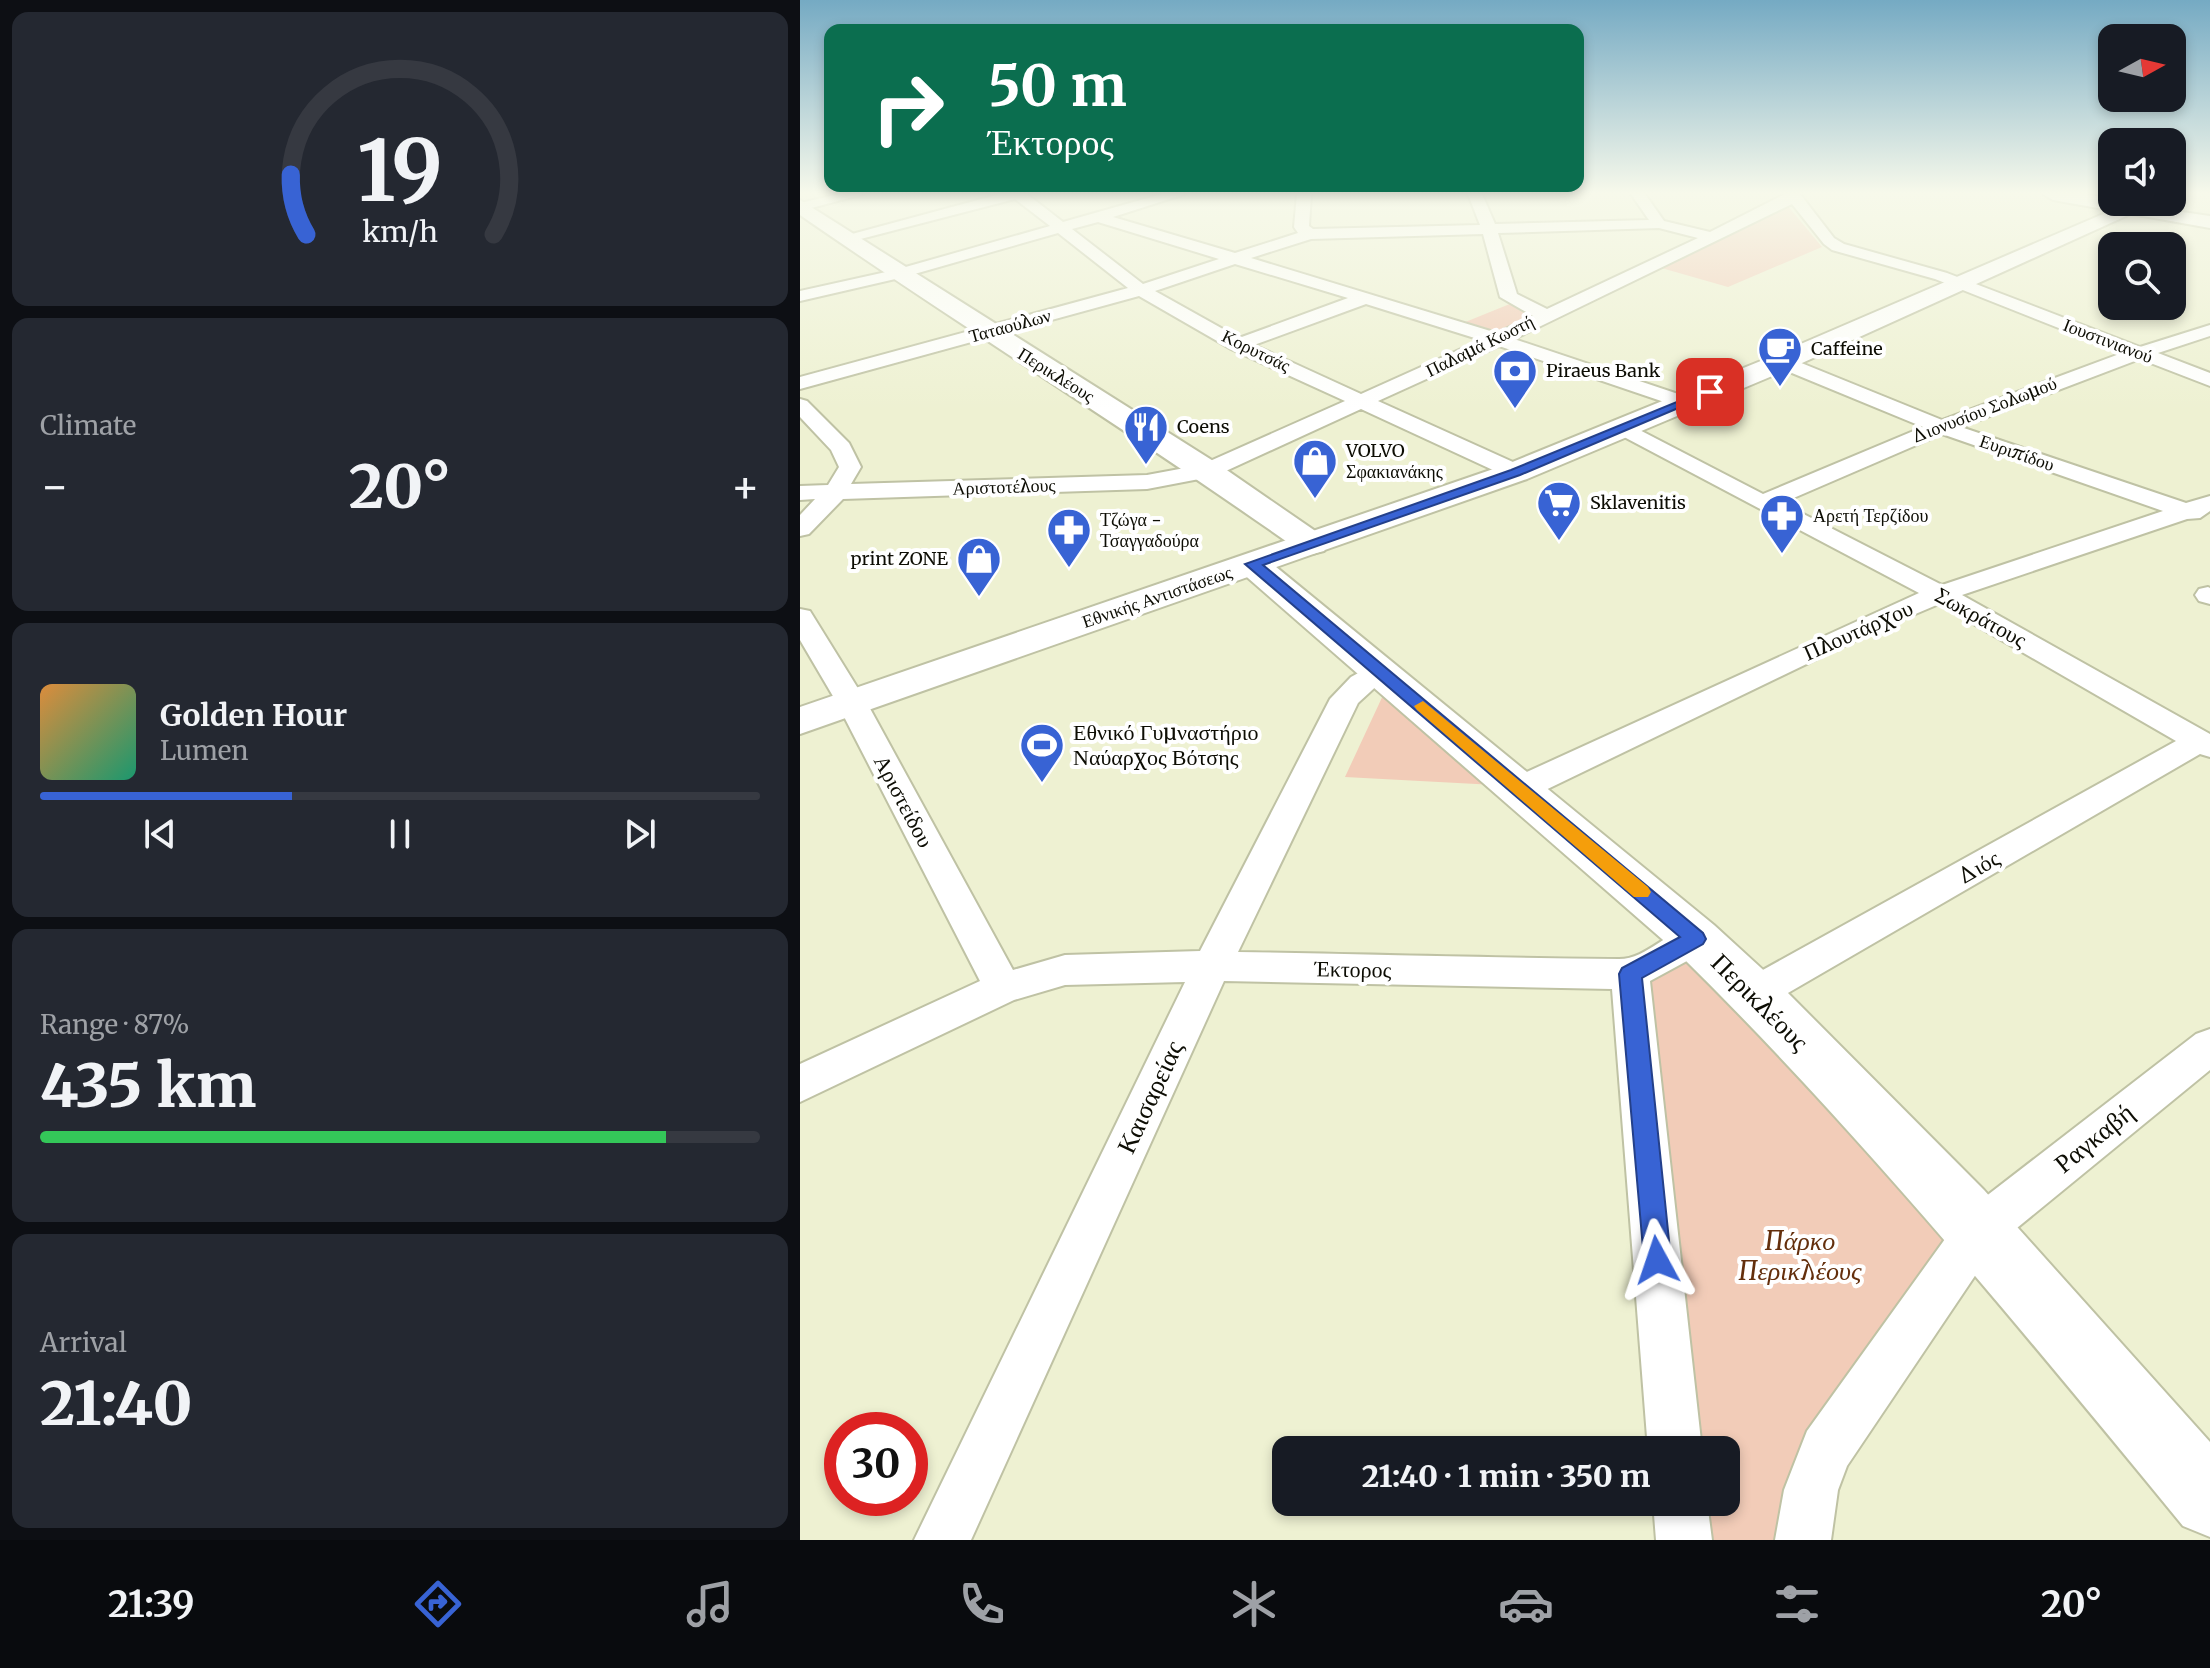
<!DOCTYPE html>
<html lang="en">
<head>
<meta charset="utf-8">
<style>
  :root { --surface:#171b24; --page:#242831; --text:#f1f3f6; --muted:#9ea1a6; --line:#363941; --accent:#3863d4 }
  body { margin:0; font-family:Merriweather,serif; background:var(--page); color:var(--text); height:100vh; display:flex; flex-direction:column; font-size:30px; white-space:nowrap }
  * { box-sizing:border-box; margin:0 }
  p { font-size:26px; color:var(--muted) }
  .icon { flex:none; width:44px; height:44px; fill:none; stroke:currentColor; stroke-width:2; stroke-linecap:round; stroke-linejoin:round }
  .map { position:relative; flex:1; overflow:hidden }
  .sheet { display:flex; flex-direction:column; gap:12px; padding:12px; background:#0d0f14; width:800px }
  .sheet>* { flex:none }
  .guide { position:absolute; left:24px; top:24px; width:760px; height:168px; border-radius:16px; box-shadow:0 4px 12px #0003; background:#0b6e4f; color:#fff; overflow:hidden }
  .needle { width:52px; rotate:82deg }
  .buttons { position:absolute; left:1298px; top:24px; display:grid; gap:16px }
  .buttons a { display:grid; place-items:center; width:88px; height:88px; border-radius:16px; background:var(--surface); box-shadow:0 4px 12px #0003; font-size:40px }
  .speed { position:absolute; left:24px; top:1412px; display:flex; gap:16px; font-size:40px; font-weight:700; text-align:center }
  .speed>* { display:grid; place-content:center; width:104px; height:104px; border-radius:50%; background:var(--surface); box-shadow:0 4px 12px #0003; line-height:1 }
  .speed .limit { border:12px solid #d22; background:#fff; color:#111 }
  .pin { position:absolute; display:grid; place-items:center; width:68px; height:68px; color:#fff; margin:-34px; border-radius:16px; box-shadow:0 4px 12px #0006 }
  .me { position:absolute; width:88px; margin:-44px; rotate:355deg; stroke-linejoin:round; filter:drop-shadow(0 0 6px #0008) }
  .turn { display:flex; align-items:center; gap:28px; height:168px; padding:0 32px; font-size:36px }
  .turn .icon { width:104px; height:104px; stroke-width:2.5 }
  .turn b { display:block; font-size:56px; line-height:68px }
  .big { font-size:60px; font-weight:800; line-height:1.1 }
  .sheet .card { flex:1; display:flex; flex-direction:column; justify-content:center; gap:12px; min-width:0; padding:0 28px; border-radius:16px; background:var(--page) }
  .sheet .dial { align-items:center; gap:0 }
  .dial svg { height:208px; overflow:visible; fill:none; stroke:var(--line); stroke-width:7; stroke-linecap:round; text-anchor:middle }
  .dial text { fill:var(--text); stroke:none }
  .song { display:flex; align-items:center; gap:24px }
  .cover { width:96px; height:96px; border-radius:12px; background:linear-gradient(135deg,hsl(30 70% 55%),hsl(160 70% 35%)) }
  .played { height:8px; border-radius:4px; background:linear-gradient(90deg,var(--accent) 35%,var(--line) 35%) }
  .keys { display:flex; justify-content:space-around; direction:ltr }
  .heat { display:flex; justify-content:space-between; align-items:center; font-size:44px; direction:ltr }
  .charge { height:12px; border-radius:6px; background:linear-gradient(90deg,#34c759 87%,var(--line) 0) }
  .trip { position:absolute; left:472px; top:1436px; width:468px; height:80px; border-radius:16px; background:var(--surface); box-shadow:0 4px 12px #0003; font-weight:800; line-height:80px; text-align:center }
  .dock { display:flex; height:128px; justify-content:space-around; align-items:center; background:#090b0e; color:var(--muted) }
  .dock .icon { width:56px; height:56px }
  .dock .active { color:var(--accent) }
  .dock b { font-size:36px; color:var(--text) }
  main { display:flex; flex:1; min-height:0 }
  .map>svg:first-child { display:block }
  .green { fill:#f2ccb8 }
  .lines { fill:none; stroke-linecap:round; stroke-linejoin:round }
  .street-casing { stroke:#bfc2a4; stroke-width:4 }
  .secondary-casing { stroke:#bfc2a4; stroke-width:4 }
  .primary-casing { stroke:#bfc2a4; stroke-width:4 }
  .street { fill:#fff; fill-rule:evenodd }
  .secondary { fill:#fff; fill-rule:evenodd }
  .primary { fill:#fff; fill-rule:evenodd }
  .route { fill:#3863d4; stroke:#24408a; stroke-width:2 }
  .slow { fill:#f59e0b }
  .labels { text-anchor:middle; stroke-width:8; stroke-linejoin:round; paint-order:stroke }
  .far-street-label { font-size:18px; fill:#0d0d04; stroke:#fff }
  .far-poi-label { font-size:18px; fill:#0d0d04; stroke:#fff; text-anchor:start }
  .street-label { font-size:22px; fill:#0d0d04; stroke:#fff }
  .poi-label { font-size:22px; fill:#0d0d04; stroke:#fff; text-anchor:start }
  .near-street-label { font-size:26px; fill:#0d0d04; stroke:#fff }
  .near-park-label { font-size:26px; font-style:italic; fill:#642f0c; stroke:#fff }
</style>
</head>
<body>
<main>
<section class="sheet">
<div class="card dial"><svg viewBox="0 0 100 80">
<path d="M14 69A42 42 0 1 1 86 69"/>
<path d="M14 69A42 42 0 0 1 8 46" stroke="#3863d4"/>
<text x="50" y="56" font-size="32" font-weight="700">19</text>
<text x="50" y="72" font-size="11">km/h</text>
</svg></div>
<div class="card"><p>Climate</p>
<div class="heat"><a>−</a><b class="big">20°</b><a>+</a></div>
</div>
<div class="card">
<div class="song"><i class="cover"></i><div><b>Golden Hour</b><p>Lumen</p></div></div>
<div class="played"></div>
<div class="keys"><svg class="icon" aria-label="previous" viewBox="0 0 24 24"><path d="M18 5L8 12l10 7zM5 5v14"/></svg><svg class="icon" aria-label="pause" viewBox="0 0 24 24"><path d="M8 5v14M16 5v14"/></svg><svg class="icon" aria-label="next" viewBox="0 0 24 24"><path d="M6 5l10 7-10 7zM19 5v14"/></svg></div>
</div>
<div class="card"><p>Range · 87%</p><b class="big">435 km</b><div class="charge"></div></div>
<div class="card"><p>Arrival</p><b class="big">21:40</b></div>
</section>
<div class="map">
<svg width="1410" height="1540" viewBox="0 0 1410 1540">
  <rect width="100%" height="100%" fill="#eef1d2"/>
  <path class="green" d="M987,205L1022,247L928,287L858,267Z
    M722,299L746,312L705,336L658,325Z
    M585,691L695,785L545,777Z
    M896,952L1171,1258L983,1540H901L897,1502H926V1450H892L844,980Z"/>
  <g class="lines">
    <g class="street-casing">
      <path id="street" d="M39,194H64L0,211V203Z
        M200,194H227L263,222L362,194H385L313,217L435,253L498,233L494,227L497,194H511L509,226L513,229L680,225L668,194H682L695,224L849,220L831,194H845L864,221L910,232L985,194H1000L1034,238L1044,244L1147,273L1340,347L1410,325V336L1358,353L1410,373V386L1340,359L1161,427L1386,503L1410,496V511L1400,518L1387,519L1162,595L1410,734V757L1400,754L969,1004L955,1009L941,1004L936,993L941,982L1376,741L1139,604L1073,632L731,797L719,800L707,797L703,789L707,781L1119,593L809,429L812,424H828L963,494L1123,427L975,366L972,362L975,358H989L1142,420L1322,353L1135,279L1032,250L1024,244L992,204L714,339L893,399L896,403L893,407H879L699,346L578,401L724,467L727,472L724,477H708L561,409L415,476L347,489L43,499L9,534L0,536V515L15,499L0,500V486L28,485L39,467L31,450L0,417V399L7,401L49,443L61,467L51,484L347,475L401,465L545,401L431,349L339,296L0,389V377L328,288L258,233L104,277L0,301V291L95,270L250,226L215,199L49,242L41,237ZM298,222L419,259L343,284L272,229ZM859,228L898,238L747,309L717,294L698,233ZM683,234L700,297L733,316L697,333L451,258L511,239ZM435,264L548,298L439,338L355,291ZM566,304L681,340L561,394L454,345ZM1142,434L1363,511L1142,585L982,503Z
        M1408,587L1410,588V604L1399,601L1395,595L1399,589Z
        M0,609L10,611L67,703L213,970L265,955L400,951L530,699L551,677L580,661L590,664L594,670L558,703L438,952C565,954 692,958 819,959C852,959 874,918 909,929L915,939L909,949L850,981L902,1450H848L812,989L424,981L171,1540H114L385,982L265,985L214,1000L0,1102V1064L180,981L37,703L0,640Z
        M1410,1029V1070L1195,1246L1047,1466L1038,1490L1031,1540H975L984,1490L1007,1431L1163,1214L1396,1034Z
        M853,1502H907L912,1540H856Z"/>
    </g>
    <g class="secondary-casing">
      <path id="secondary" d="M1243,194H1286L1312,199V202L1410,216V228L1253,200Z
        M0,200L418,464L524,537L529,544L524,551L512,554L500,551C336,435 165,329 0,215Z
        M452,553L464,557L914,925L984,989L1184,1190L1410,1442V1537L1383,1526C1221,1329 1060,1132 878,953L440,571L434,564L440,557Z"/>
    </g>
    <g class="primary-casing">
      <path id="primary" d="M1331,202H1357L991,368L727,479L0,734V707L705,465L973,356Z"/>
    </g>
    <use href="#street" class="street"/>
    <use href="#secondary" class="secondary"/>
    <use href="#primary" class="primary"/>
  </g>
  <linearGradient id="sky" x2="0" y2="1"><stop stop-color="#75aac3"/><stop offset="0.47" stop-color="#f7f9eb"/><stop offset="1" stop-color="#f7f9eb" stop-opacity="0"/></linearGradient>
  <rect width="1410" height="410" fill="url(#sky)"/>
  <path class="route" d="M906,390L916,392L720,475L463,565L903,933L906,939L903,944L842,978L871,1260L867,1269L857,1273L848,1269L844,1260L819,974L822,968L880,937L445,564L711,470Z"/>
  <path class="slow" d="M623,701L848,887L851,892L848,897H834L617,710L614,706Z"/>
  <defs>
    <g id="cafe-pin" transform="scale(2.3)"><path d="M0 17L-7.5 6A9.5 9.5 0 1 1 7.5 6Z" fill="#3863d4" stroke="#fff"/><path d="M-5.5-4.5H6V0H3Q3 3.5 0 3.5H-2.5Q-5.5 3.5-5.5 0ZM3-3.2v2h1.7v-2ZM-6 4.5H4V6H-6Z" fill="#fff"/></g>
    <g id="bank-pin" transform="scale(2.3)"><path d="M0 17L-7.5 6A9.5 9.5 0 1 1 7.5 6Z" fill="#3863d4" stroke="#fff"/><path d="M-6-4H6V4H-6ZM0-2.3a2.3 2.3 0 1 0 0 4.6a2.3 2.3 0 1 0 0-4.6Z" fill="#fff"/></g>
    <g id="restaurant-pin" transform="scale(2.3)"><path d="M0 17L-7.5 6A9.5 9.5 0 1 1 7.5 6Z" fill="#3863d4" stroke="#fff"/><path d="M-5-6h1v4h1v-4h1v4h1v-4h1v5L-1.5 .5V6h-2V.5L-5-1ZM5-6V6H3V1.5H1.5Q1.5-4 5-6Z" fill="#fff"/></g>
    <g id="shop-pin" transform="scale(2.3)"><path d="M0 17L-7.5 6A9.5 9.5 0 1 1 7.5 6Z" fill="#3863d4" stroke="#fff"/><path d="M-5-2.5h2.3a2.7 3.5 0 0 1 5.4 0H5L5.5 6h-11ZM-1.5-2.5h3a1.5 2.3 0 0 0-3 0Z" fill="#fff"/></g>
    <g id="supermarket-pin" transform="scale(2.3)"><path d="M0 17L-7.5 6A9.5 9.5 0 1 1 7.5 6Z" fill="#3863d4" stroke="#fff"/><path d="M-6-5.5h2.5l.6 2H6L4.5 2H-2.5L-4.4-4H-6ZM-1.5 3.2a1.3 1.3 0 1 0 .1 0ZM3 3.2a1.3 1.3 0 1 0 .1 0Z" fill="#fff"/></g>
    <g id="pharmacy-pin" transform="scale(2.3)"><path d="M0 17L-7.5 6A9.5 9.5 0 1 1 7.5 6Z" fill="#3863d4" stroke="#fff"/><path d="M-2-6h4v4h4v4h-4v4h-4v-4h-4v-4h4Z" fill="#fff"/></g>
    <g id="stadium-pin" transform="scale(2.3)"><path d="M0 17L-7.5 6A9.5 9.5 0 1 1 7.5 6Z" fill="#3863d4" stroke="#fff"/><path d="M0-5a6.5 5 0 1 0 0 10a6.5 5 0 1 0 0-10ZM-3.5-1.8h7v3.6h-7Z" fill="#fff"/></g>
  </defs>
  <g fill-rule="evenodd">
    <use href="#cafe-pin" x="980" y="349"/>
    <use href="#bank-pin" x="715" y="371"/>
    <use href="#restaurant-pin" x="346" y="427"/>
    <use href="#shop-pin" x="515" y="461"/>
    <use href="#supermarket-pin" x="759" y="503"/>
    <use href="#pharmacy-pin" x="982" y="516"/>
    <use href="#pharmacy-pin" x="269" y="530"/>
    <use href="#shop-pin" x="179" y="559"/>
    <use href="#stadium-pin" x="242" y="745"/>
  </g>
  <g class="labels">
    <g class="far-street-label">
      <text transform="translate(210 326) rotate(-15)" y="6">Ταταούλων</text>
      <text transform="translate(1308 341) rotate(21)" y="6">Ιουστινιανού</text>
      <text transform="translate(680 346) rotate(-26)" y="6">Παλαμά Κωστή</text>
      <text transform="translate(456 351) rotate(26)" y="6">Κορυτσάς</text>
      <text transform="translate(256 375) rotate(32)" y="6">Περικλέους</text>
      <text transform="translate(1184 410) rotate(-21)" y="6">Διονυσίου Σολωμού</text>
      <text transform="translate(1217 453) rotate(19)" y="6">Ευριπίδου</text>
      <text transform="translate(204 487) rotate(-2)" y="6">Αριστοτέλους</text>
      <text transform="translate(357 597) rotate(-19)" y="6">Εθνικής Αντιστάσεως</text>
    </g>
    <g class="far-poi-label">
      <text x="1011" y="355">Caffeine</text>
      <text x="746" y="377">Piraeus Bank</text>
      <text x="377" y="433">Coens</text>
      <text x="546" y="457">VOLVO<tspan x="546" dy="21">Σφακιανάκης</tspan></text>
      <text x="790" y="509">Sklavenitis</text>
      <text x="1013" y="522">Αρετή Τερζίδου</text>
      <text x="300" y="526">Τζώγα -<tspan x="300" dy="21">Τσαγγαδούρα</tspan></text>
      <text x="148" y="565" text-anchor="end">print ZONE</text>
    </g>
    <g class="street-label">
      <text transform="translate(1181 617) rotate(29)" y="8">Σωκράτους</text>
      <text transform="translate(1058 630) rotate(-24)" y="8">Πλουτάρχου</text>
      <text transform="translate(104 801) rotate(62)" y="8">Αριστείδου</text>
      <text transform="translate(1178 867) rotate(-30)" y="8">Διός</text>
      <text transform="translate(553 969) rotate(1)" y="8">Έκτορος</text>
    </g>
    <g class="poi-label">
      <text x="273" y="740">Εθνικό Γυμναστήριο<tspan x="273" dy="25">Ναύαρχος Βότσης</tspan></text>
    </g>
    <g class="near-street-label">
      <text transform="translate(960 1002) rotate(45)" y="9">Περικλέους</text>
      <text transform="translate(350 1097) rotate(-65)" y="9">Καισαρείας</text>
      <text transform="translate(1294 1138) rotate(-39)" y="9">Ραγκαβή</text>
    </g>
    <g class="near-park-label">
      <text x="1000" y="1250">Πάρκο<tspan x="1000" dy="30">Περικλέους</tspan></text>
    </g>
  </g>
</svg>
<div class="buttons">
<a><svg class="needle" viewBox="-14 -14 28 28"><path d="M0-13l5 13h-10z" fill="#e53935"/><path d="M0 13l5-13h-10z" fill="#9ea1a6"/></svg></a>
<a><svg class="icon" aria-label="sound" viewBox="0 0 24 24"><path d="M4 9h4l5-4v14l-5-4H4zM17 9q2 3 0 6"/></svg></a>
<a><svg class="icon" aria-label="search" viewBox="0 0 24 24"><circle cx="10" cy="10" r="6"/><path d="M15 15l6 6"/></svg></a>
</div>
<div class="speed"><div class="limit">30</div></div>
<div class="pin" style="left:910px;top:392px;background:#d93025"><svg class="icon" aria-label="arrive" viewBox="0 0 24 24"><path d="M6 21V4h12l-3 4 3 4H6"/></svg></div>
<svg class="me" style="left:857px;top:1260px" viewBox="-20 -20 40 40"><path d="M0-17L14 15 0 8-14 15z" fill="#3863d4" stroke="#fff" stroke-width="4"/></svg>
<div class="trip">21:40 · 1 min · 350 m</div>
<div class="guide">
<div class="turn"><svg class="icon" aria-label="right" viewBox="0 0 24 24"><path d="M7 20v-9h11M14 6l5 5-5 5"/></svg><div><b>50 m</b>Έκτορος</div></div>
</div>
</div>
</main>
<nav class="dock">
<b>21:39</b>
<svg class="icon active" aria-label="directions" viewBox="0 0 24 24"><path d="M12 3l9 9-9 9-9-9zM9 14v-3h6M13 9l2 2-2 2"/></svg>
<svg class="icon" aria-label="music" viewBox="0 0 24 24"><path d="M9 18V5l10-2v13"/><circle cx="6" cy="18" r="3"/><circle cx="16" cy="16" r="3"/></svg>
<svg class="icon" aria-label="phone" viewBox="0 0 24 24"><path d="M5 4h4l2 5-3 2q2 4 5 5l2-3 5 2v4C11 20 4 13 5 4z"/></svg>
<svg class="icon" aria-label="climate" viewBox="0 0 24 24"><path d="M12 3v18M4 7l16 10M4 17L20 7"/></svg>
<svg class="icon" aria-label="car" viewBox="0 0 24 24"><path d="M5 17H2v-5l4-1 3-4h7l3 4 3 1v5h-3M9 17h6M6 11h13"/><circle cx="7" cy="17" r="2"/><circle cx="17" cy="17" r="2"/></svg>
<svg class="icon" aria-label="filters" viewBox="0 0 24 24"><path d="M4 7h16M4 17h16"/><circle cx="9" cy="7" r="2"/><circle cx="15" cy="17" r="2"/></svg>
<b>20°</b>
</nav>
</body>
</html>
